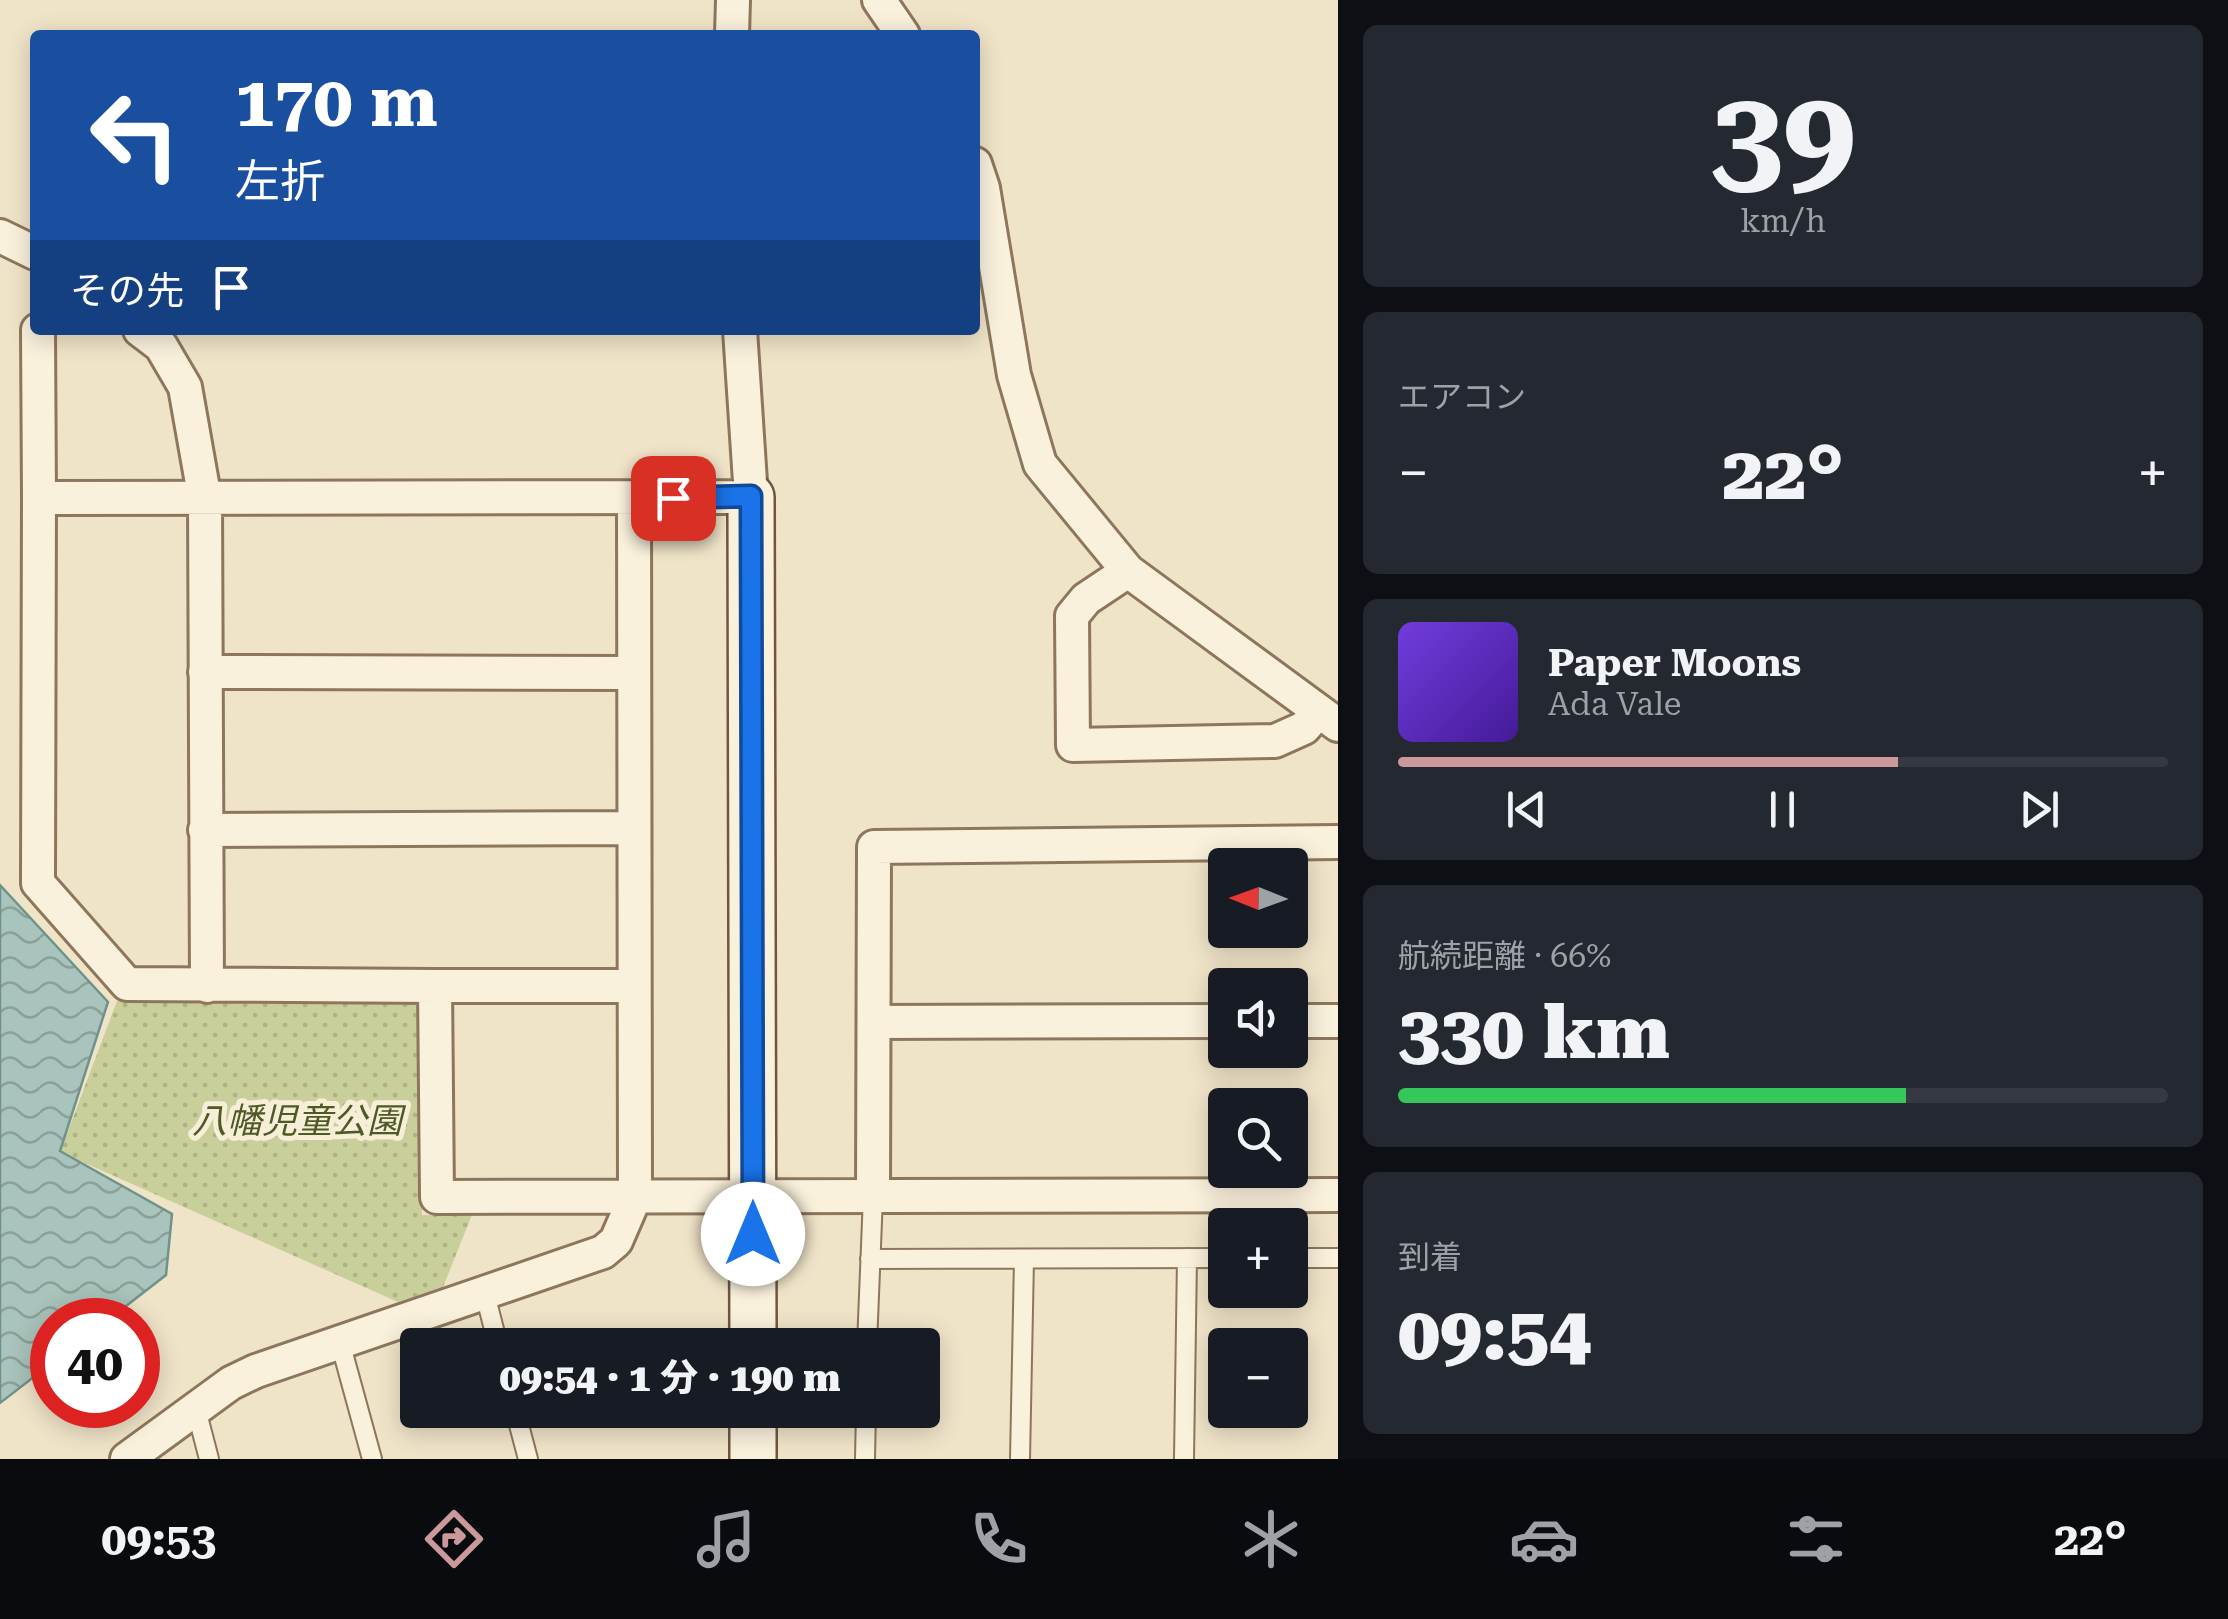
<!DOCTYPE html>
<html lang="ja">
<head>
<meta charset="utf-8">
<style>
  :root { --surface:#171b24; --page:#242831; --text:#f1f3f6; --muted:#9ea1a6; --line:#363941; --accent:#cc999b }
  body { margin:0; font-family:"Roboto Serif","Noto Sans JP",serif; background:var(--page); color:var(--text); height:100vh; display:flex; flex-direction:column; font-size:38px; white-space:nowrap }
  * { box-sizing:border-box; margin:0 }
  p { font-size:32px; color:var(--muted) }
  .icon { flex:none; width:55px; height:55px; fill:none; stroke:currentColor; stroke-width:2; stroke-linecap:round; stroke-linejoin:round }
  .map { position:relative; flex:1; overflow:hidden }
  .sheet { display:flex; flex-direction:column; gap:25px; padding:25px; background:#0d0f14; width:890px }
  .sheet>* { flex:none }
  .hud { position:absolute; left:30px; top:30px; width:950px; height:305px; border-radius:10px; box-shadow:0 5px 25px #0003; background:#1a4fa0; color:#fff; overflow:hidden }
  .needle { width:65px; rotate:271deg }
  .tools { position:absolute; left:1208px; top:848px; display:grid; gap:20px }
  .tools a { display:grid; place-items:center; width:100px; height:100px; border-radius:10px; background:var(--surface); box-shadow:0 5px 25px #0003; font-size:50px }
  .speed { position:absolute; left:30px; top:1298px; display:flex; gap:20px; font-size:50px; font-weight:700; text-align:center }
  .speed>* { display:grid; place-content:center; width:130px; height:130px; border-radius:50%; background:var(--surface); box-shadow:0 5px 25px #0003; line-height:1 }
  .speed .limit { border:15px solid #d22; background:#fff; color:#111 }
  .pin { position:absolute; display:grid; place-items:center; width:85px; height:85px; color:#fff; margin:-42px; border-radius:20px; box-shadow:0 5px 15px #0006 }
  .me { position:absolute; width:110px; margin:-55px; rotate:0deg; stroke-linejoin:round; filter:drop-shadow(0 0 8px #0008) }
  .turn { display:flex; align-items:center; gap:35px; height:210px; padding:0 40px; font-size:45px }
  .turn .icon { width:130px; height:130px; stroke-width:2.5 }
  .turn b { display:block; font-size:70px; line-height:85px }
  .then { display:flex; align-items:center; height:95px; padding:0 40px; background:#0003; gap:20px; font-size:38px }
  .big { font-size:75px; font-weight:800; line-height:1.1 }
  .sheet .tile { flex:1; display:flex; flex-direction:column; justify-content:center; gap:15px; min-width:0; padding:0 35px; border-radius:15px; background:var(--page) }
  .sheet .dial { align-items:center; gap:0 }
  .dial b { font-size:130px; line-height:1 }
  .song { display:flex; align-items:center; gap:30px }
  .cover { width:120px; height:120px; border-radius:15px; background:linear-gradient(135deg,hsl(260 70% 55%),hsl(260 70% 35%)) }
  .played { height:10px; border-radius:5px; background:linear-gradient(90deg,var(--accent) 65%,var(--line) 65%) }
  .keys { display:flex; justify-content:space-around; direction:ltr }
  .heat { display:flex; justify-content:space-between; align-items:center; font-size:55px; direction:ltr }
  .charge { height:15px; border-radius:8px; background:linear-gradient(90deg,#34c759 66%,var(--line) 0) }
  .trip { position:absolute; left:400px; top:1328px; width:540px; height:100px; border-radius:10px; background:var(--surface); box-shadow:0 5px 25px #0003; font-weight:800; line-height:100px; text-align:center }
  .dock { display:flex; height:160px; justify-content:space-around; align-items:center; background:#090b0e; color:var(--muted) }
  .dock .icon { width:70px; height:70px }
  .dock .selected { color:var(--accent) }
  .dock b { font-size:45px; color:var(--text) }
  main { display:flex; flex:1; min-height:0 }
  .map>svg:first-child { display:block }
  .park { fill:url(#park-dots) }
  .water { fill:url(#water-waves); stroke:#6f938a; stroke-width:2.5 }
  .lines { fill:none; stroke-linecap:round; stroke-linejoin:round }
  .lane-casing { stroke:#8d765c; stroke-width:22 }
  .street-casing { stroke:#8d765c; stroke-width:38 }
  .secondary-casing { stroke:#6f573f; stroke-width:50 }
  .lane { stroke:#faf1dc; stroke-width:18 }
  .street { stroke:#faf1dc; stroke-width:32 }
  .secondary { stroke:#faf1dc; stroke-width:45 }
  .route-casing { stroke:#114b97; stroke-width:25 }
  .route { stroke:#1a73e8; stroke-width:18 }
  .labels { text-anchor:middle; stroke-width:10; stroke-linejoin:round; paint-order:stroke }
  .park-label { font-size:35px; font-style:italic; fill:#4d5a26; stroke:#f7eed8 }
</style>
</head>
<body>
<main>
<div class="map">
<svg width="1338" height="1459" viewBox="0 0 1338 1459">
  <defs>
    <pattern id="park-dots" width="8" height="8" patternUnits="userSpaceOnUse" patternTransform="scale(2.5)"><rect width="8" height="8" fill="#c9cf9b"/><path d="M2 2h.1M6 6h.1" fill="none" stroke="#aeb285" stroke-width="1.8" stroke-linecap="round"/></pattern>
    <pattern id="water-waves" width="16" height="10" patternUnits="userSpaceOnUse" patternTransform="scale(2.5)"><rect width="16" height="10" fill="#a9c4bc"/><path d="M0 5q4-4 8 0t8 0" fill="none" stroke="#8ba098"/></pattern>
  </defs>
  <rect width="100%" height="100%" fill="#f0e4c8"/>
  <path class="park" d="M409,995L420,1003L422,1215H472L443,1287L398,1302L60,1152L117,1001Z"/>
  <path class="water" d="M0,885L108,1002L60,1151L172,1214L166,1275L108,1320H52V1363L0,1403Z"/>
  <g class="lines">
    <g class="lane-casing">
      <path id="lane" d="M1290,1258H1338
        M870,1259L1225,1258
        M485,1294L498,1345
        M340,1342L372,1459
        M867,1345L873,1196
        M196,1409L209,1459
        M515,1410L528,1459
        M865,1459L866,1410
        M1020,1459L1024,1259
        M1184,1459L1187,1258"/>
    </g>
    <g class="street-casing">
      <path id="street" d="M879,0L903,35
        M732,35L733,0
        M975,164L983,188L1014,375L1040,464L1128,571L1338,725
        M0,236L35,253
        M38,330L39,498
        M140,330L161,346L185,387L205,500L207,986
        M740,330L751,497L39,498L38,883L127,984L435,986L437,1197L1338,1195
        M1128,571L1086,599L1072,616L1073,745L1275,741L1304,728L1319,711
        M205,672L634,673
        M205,830L633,828
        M435,986H633
        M1290,1021H1338
        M874,1022L1225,1021
        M873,1196L874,847L1338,842
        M127,1459L231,1383L256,1371L603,1252L616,1241L635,1197L634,499"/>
    </g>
    <g class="secondary-casing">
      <path id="secondary" d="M751,497L753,1345
        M753,1410V1459"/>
    </g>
    <use href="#lane" class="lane"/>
    <use href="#street" class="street"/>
    <use href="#secondary" class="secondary"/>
  </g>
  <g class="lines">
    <g class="route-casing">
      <path id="route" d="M673,498L751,496L753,1234"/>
    </g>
    <use href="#route" class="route"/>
  </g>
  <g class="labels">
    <g class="park-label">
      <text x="297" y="1133">八幡児童公園</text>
    </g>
  </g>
</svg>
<div class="tools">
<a><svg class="needle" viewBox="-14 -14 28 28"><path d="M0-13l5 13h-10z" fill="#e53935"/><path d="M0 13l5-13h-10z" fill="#9ea1a6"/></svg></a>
<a><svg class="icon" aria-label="sound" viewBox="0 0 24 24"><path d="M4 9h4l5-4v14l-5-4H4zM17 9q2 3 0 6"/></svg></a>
<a><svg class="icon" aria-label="search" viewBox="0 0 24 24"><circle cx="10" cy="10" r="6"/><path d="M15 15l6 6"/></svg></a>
<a>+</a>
<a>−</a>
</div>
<div class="speed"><div class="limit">40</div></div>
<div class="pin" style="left:673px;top:498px;background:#d93025"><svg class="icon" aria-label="arrive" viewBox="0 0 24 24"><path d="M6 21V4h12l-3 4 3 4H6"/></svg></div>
<svg class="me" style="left:753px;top:1234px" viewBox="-20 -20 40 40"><circle r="19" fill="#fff"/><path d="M0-13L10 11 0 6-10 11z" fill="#1a73e8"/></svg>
<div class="trip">09:54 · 1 分 · 190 m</div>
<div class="hud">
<div class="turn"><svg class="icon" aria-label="left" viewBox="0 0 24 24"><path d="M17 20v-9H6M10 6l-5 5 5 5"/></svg><div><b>170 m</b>左折</div></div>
<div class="then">その先<svg class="icon" aria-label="arrive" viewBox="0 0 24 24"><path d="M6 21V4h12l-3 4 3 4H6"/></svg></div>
</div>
</div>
<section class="sheet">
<div class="tile dial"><b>39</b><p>km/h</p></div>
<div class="tile"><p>エアコン</p>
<div class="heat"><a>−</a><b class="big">22°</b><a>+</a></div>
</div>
<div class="tile">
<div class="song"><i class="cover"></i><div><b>Paper Moons</b><p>Ada Vale</p></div></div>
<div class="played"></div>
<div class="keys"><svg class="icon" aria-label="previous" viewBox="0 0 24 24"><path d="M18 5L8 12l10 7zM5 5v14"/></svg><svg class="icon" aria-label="pause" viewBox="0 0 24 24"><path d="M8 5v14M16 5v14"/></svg><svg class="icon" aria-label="next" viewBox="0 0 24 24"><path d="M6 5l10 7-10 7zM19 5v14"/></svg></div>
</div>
<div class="tile"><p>航続距離 · 66%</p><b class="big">330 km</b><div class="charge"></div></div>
<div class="tile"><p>到着</p><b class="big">09:54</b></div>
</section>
</main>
<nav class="dock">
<b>09:53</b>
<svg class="icon selected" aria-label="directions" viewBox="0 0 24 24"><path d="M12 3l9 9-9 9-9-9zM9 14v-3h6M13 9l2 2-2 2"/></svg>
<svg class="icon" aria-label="music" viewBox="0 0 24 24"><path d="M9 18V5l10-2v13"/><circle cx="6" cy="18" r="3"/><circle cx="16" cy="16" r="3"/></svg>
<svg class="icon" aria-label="phone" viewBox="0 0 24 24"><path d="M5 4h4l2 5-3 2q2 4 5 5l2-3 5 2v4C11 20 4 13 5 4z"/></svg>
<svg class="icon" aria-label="climate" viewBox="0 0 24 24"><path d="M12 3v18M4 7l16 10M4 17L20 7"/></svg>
<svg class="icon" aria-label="car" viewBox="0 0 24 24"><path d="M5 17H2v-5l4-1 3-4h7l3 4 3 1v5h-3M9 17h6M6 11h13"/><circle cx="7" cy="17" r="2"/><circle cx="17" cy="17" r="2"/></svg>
<svg class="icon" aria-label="filters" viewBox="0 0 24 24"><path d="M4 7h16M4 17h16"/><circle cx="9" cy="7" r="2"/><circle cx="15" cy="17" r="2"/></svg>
<b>22°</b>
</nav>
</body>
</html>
